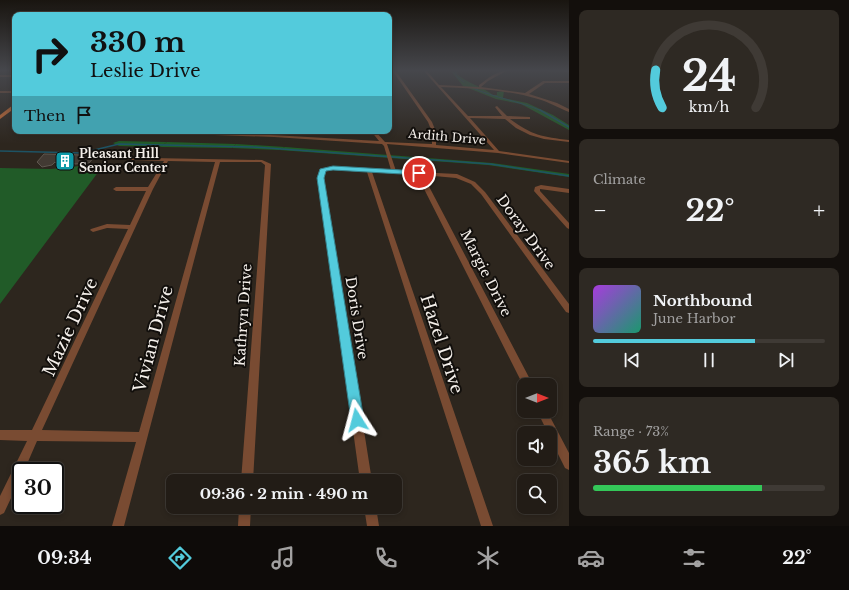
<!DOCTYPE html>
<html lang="en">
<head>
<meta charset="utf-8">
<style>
  :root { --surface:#221c16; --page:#2e2923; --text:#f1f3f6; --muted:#a2a1a1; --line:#3f3a35; --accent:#53cbdc }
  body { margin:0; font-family:"Libre Baskerville",serif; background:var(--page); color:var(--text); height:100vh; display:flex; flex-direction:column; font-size:15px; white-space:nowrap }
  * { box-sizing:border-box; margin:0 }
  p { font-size:13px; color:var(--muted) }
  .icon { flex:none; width:22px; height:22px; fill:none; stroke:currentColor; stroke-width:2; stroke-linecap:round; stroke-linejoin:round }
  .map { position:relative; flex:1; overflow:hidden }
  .sheet { display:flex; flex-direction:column; gap:10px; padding:10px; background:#130f0c; width:280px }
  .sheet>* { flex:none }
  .hud { position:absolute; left:12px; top:12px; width:380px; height:122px; border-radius:8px; box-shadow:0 2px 6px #0003,0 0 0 1px var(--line); background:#53cbdc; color:#111; overflow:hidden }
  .needle { width:26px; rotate:90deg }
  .controls { position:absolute; left:517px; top:378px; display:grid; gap:8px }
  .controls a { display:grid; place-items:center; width:40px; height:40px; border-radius:8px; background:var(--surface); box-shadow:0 2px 6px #0003,0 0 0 1px var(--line); font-size:20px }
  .speed { position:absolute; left:12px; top:462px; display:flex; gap:8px; font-size:20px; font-weight:700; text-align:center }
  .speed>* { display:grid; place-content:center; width:52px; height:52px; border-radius:50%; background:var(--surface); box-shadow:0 2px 6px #0003,0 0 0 1px var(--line); line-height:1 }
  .speed .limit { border:2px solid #111; border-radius:6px; background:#fff; color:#111 }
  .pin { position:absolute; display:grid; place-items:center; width:34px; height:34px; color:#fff; margin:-17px; border:2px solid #fff; border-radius:50%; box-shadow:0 1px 4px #0007 }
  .me { position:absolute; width:44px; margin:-22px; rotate:351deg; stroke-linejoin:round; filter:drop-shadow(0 0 3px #0008) }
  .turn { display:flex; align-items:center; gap:14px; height:84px; padding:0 12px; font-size:18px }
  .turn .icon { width:52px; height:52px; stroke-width:2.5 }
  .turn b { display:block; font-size:28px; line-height:34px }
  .then { display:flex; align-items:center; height:38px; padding:0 12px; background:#0003; gap:8px; font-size:15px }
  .big { font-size:30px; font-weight:800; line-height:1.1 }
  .sheet .widget { flex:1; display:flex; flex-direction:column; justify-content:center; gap:6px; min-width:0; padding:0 14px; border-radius:8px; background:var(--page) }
  .sheet .dial { align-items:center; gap:0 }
  .dial svg { height:104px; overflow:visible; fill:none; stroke:var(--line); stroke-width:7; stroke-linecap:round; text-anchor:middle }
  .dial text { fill:var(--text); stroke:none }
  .song { display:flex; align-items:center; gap:12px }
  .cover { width:48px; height:48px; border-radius:6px; background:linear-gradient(135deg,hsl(280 70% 55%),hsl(160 70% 35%)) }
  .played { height:4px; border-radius:2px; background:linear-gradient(90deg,var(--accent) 70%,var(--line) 70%) }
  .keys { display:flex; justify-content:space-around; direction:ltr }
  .heat { display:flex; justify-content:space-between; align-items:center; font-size:22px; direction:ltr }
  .charge { height:6px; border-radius:3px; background:linear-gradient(90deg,#34c759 73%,var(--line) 0) }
  .trip { position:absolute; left:166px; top:474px; width:236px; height:40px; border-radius:8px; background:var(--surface); box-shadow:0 2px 6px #0003,0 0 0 1px var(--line); font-weight:800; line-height:40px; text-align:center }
  .tab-bar { display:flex; height:64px; justify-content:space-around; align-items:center; background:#0e0b09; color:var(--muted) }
  .tab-bar .icon { width:28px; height:28px }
  .tab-bar .on { color:var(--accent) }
  .tab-bar b { font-size:18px; color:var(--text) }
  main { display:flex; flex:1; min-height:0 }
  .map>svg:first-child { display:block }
  .green { fill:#215b28 }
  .forest { fill:#215c28 }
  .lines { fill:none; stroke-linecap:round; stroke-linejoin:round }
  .stream-far1 { stroke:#1e5364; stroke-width:1 }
  .stream { stroke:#1e5364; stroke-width:1.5 }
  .building { fill:#423a33; stroke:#5f574f }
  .minor { fill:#794b32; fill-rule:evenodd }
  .major { fill:#ca6b32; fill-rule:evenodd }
  .route { fill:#53cbdc; stroke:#36848f }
  .labels { text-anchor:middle; stroke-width:4; stroke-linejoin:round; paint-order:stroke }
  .far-street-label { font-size:12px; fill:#f5f0eb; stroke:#120f0c }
  .far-poi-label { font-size:12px; font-weight:bold; fill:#f5f0eb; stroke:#120f0c; text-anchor:start }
  .street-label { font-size:14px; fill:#f5f0eb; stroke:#120f0c }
  .near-street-label { font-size:17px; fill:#f5f0eb; stroke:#120f0c }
</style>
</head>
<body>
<main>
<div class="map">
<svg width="569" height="526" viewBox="0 0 569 526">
  <rect width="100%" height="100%" fill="#2d261e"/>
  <path class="green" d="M119,141L167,142L160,147L119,146L113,143Z
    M236,144L285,147L279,150L232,148Z
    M80,166L102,167L0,304V168L51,169Z"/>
  <path class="forest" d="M450,70H458L457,74C469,84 483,87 493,95H497V92L504,91L503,98L527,103L553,115L569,125V130L521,104L496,99L463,86Z
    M167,142L236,144L232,148L160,147Z
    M285,147L492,163L569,174V177L488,165L279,150Z"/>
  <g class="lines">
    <path class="stream-far1" d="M454,70L457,77L464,82
      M473,88C495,98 519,101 542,111"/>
    <path class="stream" d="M540,110L569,127
      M0,151L82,153L119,144L253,147L490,164L569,176"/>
  </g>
  <path class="building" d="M44,154L83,155H96L89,163L75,164L73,163L58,165L55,162L52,165L42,167L37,162Z"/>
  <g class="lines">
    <path class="minor" d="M392,70H395L432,122L436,132V145L494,150L423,70H426L439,85L479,87V85C487,79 498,70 508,70L488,81L481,87L525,93L543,81H569V83H545L529,94L557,103L569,109V112C559,108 549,102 538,99C507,90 474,88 441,87L468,116H502L495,107L497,106L507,116L530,117V119H510C531,135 543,137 569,140V142L544,139L530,135L516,128L505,119L470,118L499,151L569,161V163L498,153L387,144L396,171L457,174L475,182L485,192L569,304V313L566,312L481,194L471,184L456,178L423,175L533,385H524V387L417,175L372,172L493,526H481L367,172L333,170L325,171L324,178L372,481H360L318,178L321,169L333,166L391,170L384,146L382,144L274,137L130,132L128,131C212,131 296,136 379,141L371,131H375L385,142L432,144V132L428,122Z
      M546,70H569V72L547,71Z
      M0,75H15V77H0Z
      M0,91H15V93H0Z
      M23,131H27L24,133L22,132Z
      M99,157L262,160L271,164L253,481H241L265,165L261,162H220L124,526H112L136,442L37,441L24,471H21V477L4,513L0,515V496L27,441L0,440V430H32L128,229L107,228L93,232L90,230L91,229L107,224L130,225L146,191H116L113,189L116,187H148L164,161L101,159L99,158ZM168,161L215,162L139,432L42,430L153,189Z
      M541,185L569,189V193L540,189V191L569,223V229L567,228L534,191L535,187Z
      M537,411H547L569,453V470L565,468L550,438V433H548Z
      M239,507H251L250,526H238Z
      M364,507H376L379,526H367Z"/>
    <path class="major" d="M13,105H15V108L0,119V115Z"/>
  </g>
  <linearGradient id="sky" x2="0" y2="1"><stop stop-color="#191510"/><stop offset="0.49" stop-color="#46474c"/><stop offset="1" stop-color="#46474c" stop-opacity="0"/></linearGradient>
  <rect width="569" height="144" fill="url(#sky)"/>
  <path class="route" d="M333,166L419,171L422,173L419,175L333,170L326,171L324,178L364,420L362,425L357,427L353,425L351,420L317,178L320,169Z"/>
  <defs>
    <g id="building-square" transform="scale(1)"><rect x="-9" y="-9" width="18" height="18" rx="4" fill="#0f9aa8" stroke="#120f0c"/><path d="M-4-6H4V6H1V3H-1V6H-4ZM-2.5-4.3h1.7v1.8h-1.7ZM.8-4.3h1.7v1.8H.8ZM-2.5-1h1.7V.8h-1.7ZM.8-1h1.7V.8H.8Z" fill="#fff"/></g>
  </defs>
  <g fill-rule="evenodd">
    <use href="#building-square" x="65" y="161"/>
  </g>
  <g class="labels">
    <g class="far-street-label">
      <text transform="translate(447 137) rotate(5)" y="4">Ardith Drive</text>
    </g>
    <g class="far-poi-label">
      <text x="79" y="158">Pleasant Hill<tspan x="79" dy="14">Senior Center</tspan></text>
    </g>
    <g class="street-label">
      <text transform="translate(526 232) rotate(54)" y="5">Doray Drive</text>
      <text transform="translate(486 273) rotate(63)" y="5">Margie Drive</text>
      <text transform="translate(243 315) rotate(-86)" y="5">Kathryn Drive</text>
      <text transform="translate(357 318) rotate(81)" y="5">Doris Drive</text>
    </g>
    <g class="near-street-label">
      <text transform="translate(70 327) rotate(-65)" y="6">Mazie Drive</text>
      <text transform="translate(153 339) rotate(-75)" y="6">Vivian Drive</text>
      <text transform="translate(442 344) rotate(72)" y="6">Hazel Drive</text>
    </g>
  </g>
</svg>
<div class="controls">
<a><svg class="needle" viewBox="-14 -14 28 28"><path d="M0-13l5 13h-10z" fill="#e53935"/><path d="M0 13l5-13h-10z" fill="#a2a1a1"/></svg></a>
<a><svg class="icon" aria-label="sound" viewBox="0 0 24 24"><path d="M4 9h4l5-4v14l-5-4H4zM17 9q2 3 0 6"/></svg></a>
<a><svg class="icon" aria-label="search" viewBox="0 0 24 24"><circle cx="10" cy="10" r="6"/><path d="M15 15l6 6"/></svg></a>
</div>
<div class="speed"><div class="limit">30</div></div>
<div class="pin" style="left:419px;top:173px;background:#d93025"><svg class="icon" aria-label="arrive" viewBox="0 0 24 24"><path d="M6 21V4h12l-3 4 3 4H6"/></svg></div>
<svg class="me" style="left:357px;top:420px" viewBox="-20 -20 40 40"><path d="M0-17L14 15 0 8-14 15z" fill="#53cbdc" stroke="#fff" stroke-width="4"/></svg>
<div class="trip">09:36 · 2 min · 490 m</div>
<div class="hud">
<div class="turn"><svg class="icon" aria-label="right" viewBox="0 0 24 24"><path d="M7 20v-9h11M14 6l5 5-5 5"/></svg><div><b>330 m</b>Leslie Drive</div></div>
<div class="then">Then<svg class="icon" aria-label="arrive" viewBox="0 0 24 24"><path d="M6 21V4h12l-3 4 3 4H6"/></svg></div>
</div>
</div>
<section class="sheet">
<div class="widget dial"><svg viewBox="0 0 100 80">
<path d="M14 69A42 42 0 1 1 86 69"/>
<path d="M14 69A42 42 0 0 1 9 40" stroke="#53cbdc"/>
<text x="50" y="56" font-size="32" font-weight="700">24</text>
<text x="50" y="72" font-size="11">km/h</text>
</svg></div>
<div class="widget"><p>Climate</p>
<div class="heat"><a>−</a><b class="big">22°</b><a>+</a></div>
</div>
<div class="widget">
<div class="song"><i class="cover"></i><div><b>Northbound</b><p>June Harbor</p></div></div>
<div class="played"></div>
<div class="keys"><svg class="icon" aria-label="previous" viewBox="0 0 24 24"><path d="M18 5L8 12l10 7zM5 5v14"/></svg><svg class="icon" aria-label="pause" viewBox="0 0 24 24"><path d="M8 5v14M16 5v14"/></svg><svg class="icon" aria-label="next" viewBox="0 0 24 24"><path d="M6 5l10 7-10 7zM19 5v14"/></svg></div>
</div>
<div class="widget"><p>Range · 73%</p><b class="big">365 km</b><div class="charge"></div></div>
</section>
</main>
<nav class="tab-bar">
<b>09:34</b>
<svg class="icon on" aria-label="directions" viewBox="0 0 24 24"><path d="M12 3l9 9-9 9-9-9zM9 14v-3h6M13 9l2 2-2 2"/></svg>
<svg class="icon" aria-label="music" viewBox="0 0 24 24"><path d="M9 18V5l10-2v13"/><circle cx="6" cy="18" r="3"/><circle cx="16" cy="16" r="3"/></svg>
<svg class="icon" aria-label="phone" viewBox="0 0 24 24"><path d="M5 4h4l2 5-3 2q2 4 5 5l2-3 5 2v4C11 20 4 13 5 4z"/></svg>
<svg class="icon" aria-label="climate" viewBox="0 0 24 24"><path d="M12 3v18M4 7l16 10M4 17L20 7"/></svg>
<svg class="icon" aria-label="car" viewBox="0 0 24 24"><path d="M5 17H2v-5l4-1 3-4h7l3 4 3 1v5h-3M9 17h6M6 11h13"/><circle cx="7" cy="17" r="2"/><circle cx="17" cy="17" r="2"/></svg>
<svg class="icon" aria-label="filters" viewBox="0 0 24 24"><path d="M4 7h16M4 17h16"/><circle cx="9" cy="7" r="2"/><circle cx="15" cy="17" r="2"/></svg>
<b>22°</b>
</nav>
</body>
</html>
